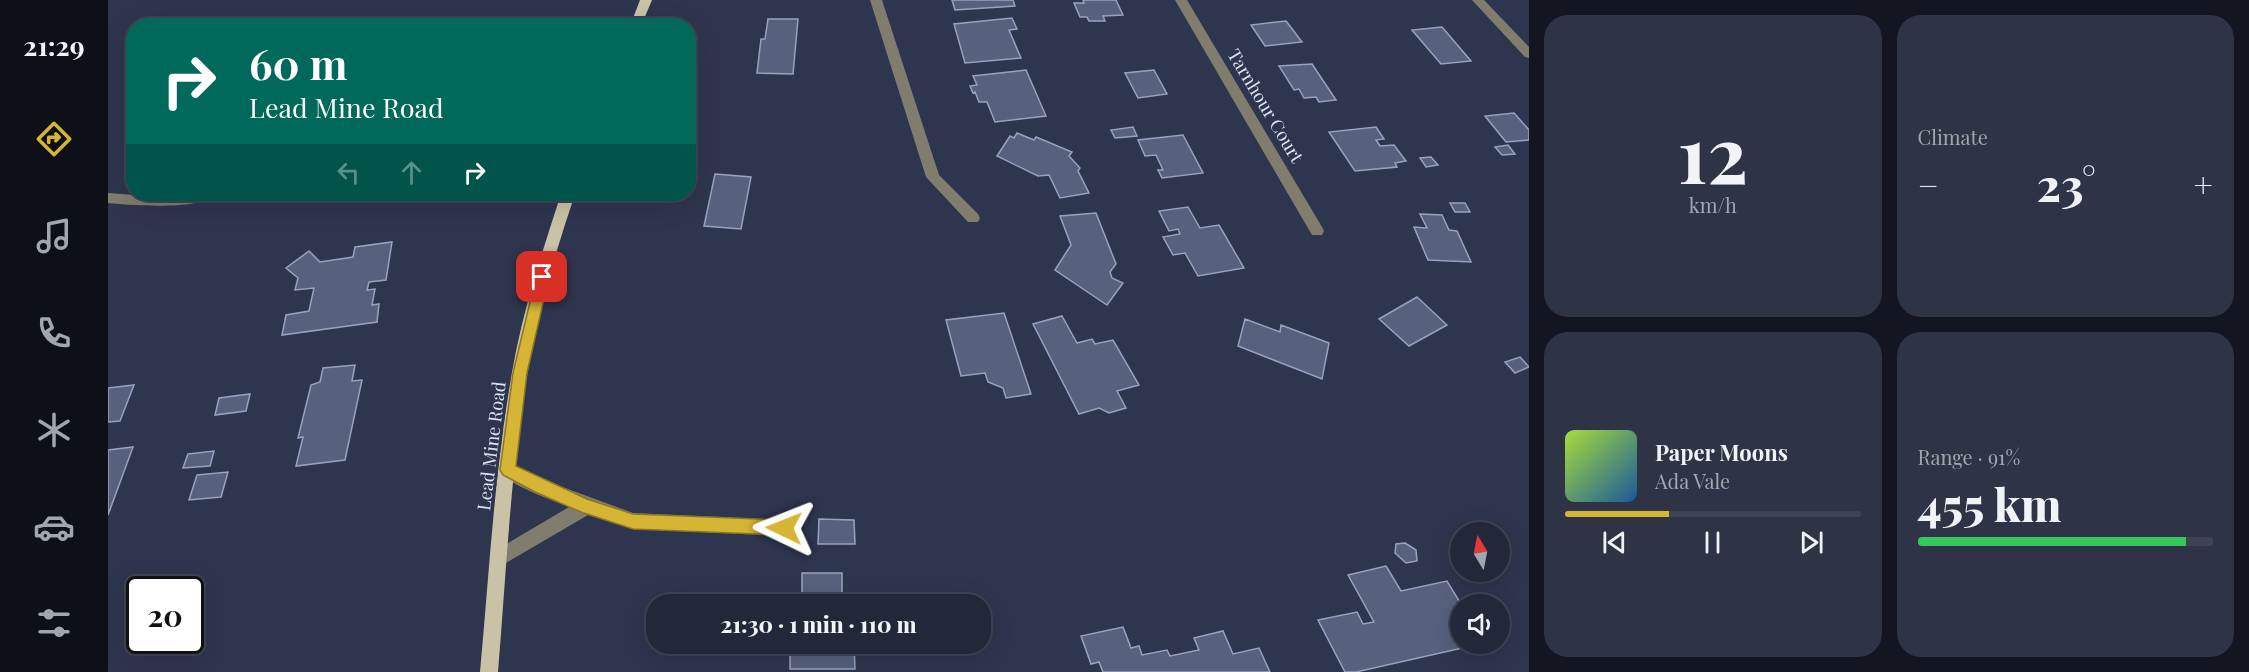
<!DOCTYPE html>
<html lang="en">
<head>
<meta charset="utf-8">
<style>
  :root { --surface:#22283a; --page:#2e3445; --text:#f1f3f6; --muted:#a2a6af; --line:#3f4454; --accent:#d6b534 }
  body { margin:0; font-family:"Playfair Display",serif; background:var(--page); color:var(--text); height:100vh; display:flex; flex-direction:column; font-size:22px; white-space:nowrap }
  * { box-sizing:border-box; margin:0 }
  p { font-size:20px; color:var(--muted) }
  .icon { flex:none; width:33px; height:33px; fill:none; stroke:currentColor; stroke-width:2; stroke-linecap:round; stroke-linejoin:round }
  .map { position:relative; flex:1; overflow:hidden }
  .side { display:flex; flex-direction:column; gap:15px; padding:15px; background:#131620; width:720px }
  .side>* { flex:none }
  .banner { position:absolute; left:18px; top:18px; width:570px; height:183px; border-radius:24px; box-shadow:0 6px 24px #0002,0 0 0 2px var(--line); background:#00695c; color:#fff; overflow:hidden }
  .needle { width:39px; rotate:350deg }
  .buttons { position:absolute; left:1342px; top:522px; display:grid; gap:12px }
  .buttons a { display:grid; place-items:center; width:60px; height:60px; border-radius:50%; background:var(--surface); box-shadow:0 6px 24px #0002,0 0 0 2px var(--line); font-size:30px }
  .speed { position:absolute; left:18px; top:576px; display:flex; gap:12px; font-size:30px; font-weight:700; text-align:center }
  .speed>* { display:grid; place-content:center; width:78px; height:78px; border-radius:50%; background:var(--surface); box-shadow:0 6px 24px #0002,0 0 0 2px var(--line); line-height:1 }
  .speed .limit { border:3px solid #111; border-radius:9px; background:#fff; color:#111 }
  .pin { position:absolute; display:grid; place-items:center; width:51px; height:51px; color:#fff; margin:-26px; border-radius:12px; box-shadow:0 3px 9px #0006 }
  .me { position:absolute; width:66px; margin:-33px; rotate:272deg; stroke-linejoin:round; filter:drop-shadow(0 0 4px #0008) }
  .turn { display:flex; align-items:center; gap:21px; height:126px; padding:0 24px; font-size:27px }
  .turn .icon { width:78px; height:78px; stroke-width:2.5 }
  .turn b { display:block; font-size:42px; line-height:51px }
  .lanes { display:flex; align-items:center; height:57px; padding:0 24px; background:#0003; justify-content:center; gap:30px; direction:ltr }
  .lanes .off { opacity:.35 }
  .big { font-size:45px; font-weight:800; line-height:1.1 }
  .side .tile { flex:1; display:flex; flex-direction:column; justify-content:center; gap:9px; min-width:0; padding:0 21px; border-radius:24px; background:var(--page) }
  .side .dial { align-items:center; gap:0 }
  .dial b { font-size:78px; line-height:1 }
  .song { display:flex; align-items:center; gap:18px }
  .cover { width:72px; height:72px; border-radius:9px; background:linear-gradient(135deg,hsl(80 70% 55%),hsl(210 70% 35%)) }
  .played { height:6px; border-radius:3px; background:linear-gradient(90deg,var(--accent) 35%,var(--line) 35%) }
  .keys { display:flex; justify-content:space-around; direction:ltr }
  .heat { display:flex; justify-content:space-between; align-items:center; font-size:33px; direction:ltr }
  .charge { height:9px; border-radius:4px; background:linear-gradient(90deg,#34c759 91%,var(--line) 0) }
  .side .tiles { flex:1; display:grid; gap:15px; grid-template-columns:repeat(2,1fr) }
  .trip { position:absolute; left:538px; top:594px; width:345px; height:60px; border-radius:24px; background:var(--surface); box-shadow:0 6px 24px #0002,0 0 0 2px var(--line); font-weight:800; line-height:60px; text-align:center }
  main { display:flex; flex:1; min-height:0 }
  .tab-bar { display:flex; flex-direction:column; width:108px; justify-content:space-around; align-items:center; background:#0e1017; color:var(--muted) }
  .tab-bar .icon { width:42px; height:42px }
  .tab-bar .on { color:var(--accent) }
  .tab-bar b { font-size:27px; color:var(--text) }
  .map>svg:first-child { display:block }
  .building { fill:#57607c; stroke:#98a2c0; stroke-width:1.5 }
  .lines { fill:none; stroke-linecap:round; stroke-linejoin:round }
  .minor { fill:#807d6f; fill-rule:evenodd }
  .major { fill:#cac2a6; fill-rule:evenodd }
  .route { fill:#d6b534; stroke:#8b7622; stroke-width:1.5 }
  .labels { text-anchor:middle; stroke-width:6; stroke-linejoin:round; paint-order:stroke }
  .street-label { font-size:18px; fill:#dee4f4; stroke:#2e354e }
</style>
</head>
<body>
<main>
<nav class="tab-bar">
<b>21:29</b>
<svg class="icon on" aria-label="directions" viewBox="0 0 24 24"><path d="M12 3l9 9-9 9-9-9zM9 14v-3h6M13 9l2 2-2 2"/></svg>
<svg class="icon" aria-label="music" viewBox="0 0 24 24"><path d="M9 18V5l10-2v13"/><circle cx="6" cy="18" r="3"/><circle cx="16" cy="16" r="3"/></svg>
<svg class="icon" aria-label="phone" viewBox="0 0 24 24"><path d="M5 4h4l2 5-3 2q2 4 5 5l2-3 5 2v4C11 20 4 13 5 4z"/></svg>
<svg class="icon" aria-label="climate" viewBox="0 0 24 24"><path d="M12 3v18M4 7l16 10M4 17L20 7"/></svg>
<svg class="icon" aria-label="car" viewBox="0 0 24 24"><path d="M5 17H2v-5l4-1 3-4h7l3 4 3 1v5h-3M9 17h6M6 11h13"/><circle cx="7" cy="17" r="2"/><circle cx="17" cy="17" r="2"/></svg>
<svg class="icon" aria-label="filters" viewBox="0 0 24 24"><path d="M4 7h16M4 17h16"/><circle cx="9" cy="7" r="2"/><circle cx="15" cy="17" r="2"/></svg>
</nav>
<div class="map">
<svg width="1421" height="672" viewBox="0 0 1421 672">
  <rect width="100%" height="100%" fill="#2e354e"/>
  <path class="building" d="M844,0H905L907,6L847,10Z
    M975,0H1008L1015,15L995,16L997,21H981L979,17H972L966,3H976Z
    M904,18L909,29L901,30L913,58L857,63L846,24Z
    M660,19H690L685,74L649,73L653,39H657Z
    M1178,21L1194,42L1157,46L1143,25Z
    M1334,27L1363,61L1333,64L1304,30Z
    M1204,64L1228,100L1211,102L1208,97L1196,98L1191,89L1186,90L1171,66Z
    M918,70L938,116L887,122L879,102H871L867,92L865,93L862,86L869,85L865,76Z
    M1046,70L1059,94L1030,98L1017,73Z
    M1406,113L1421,130V140L1398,142L1377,116Z
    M1025,127L1029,136L1007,138L1003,130Z
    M1268,127L1276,139L1268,140L1272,146L1286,145L1298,161L1287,163L1289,167L1247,171L1221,132Z
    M909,133L926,140L928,137L964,152L961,156L972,168L970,171L981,193L952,198L941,175L930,176L889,156L902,136L906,138Z
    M1075,135L1095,173L1054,178L1050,170H1055L1048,155L1037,156L1030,140Z
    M1400,145L1407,154L1394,155L1387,147Z
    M1323,157L1330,165L1318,167L1312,158Z
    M607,174L643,177L633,229L596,226Z
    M1342,203H1357L1362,212H1347Z
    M1080,207L1092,228L1111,225L1136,268L1090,276L1077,253L1065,255L1055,237L1072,234L1070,229L1061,231L1051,211Z
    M988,213L1008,264L1002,272L1004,278L1015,283L999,305L947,270L963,245L952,216Z
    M1312,214L1334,215L1341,230L1349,231L1363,262L1320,260L1306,227L1319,228Z
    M284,242L278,280L261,282L259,290L267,289L264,305L271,304L269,322L174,335L178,315L201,311L206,288L187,290L190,278L178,268L201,251L212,262L245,257L247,247Z
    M1309,297L1339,325L1301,346L1271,319Z
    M896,313L923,394L898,398L895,388L880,382L877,373L853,376L838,320Z
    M954,316L969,343L984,339L987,344L1005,340L1031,385L1009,391L1018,408L1001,413L991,408L971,414L925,324Z
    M1137,319L1172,332L1173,325L1221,343L1214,379L1130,346Z
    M1412,357L1421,367L1407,373L1397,362Z
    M247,365L244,381L254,380L237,460L188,466L195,437L190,438L203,385L212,382L215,368Z
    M26,385L12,421L0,422V388Z
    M142,394L138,411L107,415L111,398Z
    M25,447L0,515V450Z
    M106,451L102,466L75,468L80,454Z
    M120,472L113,497L81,500L89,475Z
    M711,519L746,520L747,544H710Z
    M1297,543L1308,550L1309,561L1298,563L1287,553L1288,544Z
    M1278,566L1293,591L1339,581L1353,604V644H1372L1248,672H1237L1210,620L1249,612L1255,624L1266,622L1240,575Z
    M694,573H734V598H755V604H694Z
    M1015,627L1023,648L1031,646L1034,655L1059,650L1062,656L1091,650L1086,638L1115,631L1125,654L1151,648L1162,672H995L991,662L983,664L973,636Z
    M682,644H746L747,669H682Z"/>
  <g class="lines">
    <path class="minor" d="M762,0H774L831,175L870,214L872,218L870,222H860L818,177Z
      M1067,0H1079L1214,227L1216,231L1214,235H1204Z
      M1364,0H1376L1421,47V58L1417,57Z
      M0,193L53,197L73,194H107C95,211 20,205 0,203Z
      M400,462L438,481L525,513L676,520L682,522L685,528L682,534L676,536L525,529L480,515L391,567L385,564L382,558L385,552L461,507C445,500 398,485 392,470L394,464Z"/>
    <path class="major" d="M532,0H544L533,26H522Z
      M453,194H467C450,245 434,296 424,348C403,455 399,564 390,672H372C382,565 387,457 408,351C419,298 436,246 453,194Z"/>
  </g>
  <path class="route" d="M434,272L441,277L419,373L408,466L479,499L525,514L676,520L681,522L684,528L681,533L676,535L525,529L473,512L427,492L395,475L392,470L405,373L428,277Z"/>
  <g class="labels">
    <g class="street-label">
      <text transform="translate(1157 106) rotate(59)" y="6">Tarnhour Court</text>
      <text transform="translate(384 446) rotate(-83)" y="6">Lead Mine Road</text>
    </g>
  </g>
</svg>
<div class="buttons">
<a><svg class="needle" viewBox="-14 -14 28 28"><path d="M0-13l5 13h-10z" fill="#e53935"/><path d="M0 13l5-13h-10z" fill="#a2a6af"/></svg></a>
<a><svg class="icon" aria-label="sound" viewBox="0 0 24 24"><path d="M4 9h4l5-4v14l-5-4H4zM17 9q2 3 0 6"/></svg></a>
</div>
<div class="speed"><div class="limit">20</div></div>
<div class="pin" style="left:434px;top:277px;background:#d93025"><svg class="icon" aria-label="arrive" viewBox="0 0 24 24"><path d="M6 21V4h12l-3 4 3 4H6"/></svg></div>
<svg class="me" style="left:676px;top:528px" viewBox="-20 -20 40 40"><path d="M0-17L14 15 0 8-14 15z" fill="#d6b534" stroke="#fff" stroke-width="4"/></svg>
<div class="trip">21:30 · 1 min · 110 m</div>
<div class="banner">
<div class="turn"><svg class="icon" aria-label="right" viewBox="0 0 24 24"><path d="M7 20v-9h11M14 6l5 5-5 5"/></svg><div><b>60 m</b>Lead Mine Road</div></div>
<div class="lanes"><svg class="icon off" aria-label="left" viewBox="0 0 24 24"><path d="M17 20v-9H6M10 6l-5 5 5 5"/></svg><svg class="icon off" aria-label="ahead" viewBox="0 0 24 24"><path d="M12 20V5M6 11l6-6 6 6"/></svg><svg class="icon" aria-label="right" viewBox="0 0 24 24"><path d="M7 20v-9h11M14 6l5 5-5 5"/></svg></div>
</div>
</div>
<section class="side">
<div class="tiles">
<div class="tile dial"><b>12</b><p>km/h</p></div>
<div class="tile"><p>Climate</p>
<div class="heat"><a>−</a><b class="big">23°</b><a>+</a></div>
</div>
<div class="tile">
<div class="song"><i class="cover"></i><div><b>Paper Moons</b><p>Ada Vale</p></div></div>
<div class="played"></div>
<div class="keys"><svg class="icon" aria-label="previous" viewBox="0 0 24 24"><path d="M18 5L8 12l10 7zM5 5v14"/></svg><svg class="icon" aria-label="pause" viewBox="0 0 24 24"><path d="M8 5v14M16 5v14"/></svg><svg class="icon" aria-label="next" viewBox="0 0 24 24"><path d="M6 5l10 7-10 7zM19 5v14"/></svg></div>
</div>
<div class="tile"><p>Range · 91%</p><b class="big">455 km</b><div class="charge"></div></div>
</div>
</section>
</main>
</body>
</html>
